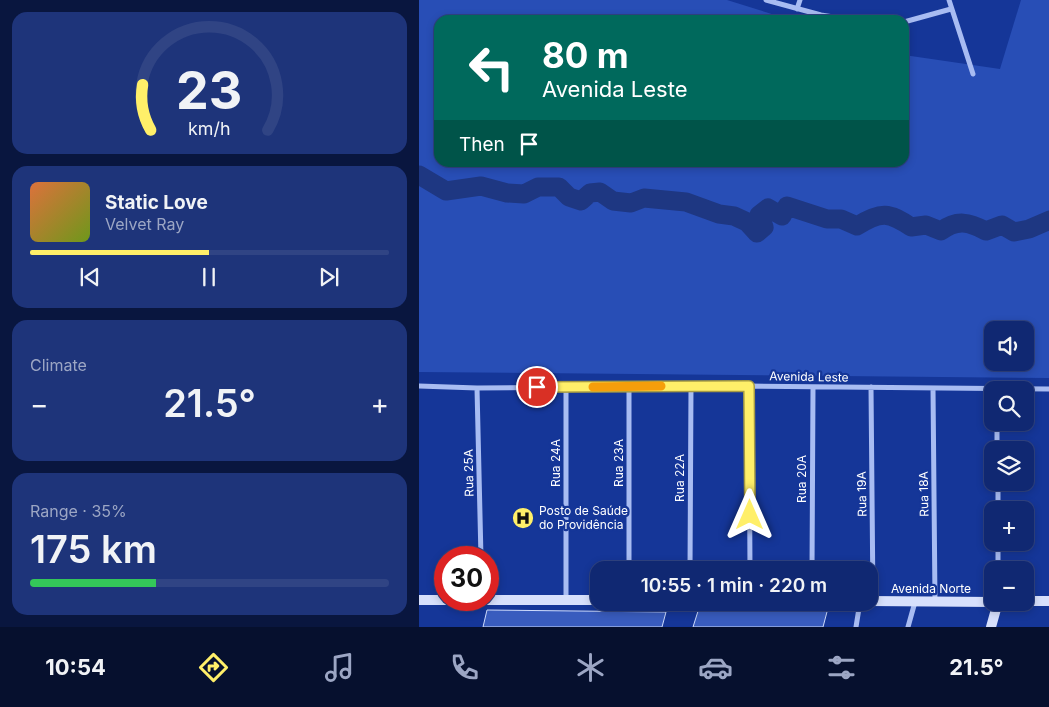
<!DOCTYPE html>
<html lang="en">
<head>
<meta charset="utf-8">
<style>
  :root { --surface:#102872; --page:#1e347a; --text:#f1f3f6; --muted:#9ca6c4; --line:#304484; --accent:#ffef69 }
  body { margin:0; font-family:Inter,sans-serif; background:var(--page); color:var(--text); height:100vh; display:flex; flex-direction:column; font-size:19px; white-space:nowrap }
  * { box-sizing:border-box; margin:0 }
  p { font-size:16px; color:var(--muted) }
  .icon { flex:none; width:28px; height:28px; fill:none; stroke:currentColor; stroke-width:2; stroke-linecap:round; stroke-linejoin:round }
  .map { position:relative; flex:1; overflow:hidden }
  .details { display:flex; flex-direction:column; gap:12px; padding:12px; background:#09163f; width:419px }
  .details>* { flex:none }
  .guide { position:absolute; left:15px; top:15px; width:475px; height:152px; border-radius:15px; box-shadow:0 2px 8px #0003,0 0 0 1px var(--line); background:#00695c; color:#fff; overflow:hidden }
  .buttons { position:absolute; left:565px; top:321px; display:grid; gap:10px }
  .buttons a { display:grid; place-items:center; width:50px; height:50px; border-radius:10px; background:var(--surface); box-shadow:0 2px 8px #0003,0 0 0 1px var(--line); font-size:25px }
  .speed { position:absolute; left:15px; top:546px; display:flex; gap:10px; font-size:25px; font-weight:700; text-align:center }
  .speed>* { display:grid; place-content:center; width:65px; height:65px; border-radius:50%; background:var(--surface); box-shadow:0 2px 8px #0003,0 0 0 1px var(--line); line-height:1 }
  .speed .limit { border:8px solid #d22; background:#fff; color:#111 }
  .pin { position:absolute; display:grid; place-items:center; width:42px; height:42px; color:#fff; margin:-21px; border:2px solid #fff; border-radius:50%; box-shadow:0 1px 5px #0007 }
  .me { position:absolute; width:55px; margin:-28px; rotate:0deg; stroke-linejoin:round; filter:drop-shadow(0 0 4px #0008) }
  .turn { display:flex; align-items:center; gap:18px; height:105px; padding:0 25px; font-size:22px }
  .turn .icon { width:65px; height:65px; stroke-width:2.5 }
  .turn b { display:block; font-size:35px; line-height:42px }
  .then { display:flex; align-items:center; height:48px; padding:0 25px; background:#0003; gap:10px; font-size:19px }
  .big { font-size:38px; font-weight:600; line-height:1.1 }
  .details .tile { flex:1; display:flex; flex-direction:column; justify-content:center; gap:8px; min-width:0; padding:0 18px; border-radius:15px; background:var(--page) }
  .details .dial { align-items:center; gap:0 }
  .dial svg { height:130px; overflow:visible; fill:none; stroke:var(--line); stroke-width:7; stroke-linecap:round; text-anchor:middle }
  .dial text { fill:var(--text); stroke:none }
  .song { display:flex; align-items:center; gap:15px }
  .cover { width:60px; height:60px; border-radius:8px; background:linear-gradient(135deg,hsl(20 70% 55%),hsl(80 70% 35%)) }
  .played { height:5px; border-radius:2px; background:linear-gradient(90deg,var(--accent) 50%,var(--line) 50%) }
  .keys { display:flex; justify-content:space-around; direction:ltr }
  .heat { display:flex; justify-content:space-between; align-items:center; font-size:28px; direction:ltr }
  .charge { height:8px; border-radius:4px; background:linear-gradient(90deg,#34c759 35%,var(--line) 0) }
  .trip { position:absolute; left:171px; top:561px; width:288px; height:50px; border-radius:15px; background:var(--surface); box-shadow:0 2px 8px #0003,0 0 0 1px var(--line); font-weight:600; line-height:50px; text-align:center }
  .tab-bar { display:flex; height:80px; justify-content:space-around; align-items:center; background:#06102e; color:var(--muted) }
  .tab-bar .icon { width:35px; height:35px }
  .tab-bar .on { color:var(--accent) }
  .tab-bar b { font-size:22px; color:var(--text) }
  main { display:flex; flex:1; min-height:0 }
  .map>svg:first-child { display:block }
  .green { fill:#284eb6; fill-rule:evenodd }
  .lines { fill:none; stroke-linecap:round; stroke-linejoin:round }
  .river { stroke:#1e3782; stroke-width:19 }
  .building { fill:#395cbe; stroke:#cfdcfd }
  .street { stroke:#a8bcf2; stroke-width:5 }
  .secondary { stroke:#d7e0fc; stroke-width:10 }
  .route-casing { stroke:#a69b44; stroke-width:12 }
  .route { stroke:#ffef69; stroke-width:9 }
  .slow { stroke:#f59e0b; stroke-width:9 }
  .labels { text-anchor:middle; stroke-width:4.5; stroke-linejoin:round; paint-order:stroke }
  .street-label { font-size:12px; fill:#fff; stroke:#153698 }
  .poi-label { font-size:12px; fill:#fff; stroke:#153698; text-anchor:start }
</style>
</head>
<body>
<main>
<section class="details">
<div class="tile dial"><svg viewBox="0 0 100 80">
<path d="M14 69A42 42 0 1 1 86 69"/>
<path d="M14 69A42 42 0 0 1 9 41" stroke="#ffef69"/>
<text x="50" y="56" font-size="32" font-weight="700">23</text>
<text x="50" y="72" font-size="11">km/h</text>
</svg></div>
<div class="tile">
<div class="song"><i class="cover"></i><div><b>Static Love</b><p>Velvet Ray</p></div></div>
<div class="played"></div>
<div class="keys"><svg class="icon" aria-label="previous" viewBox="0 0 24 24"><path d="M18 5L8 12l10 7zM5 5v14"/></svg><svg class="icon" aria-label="pause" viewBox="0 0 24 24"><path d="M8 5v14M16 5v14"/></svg><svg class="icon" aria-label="next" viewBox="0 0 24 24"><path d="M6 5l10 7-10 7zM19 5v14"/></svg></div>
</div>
<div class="tile"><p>Climate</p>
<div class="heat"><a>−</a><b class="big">21.5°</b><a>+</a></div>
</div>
<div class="tile"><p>Range · 35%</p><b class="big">175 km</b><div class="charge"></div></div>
</section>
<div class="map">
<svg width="631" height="627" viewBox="0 0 631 627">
  <rect width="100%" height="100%" fill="#153698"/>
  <path class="green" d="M0,0H308L372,20H20V162H485V55L581,69L602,0H630V378L0,372ZM574,330H606V362H574Z"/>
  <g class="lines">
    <path class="river" d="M0,175L27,191L62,186L88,193L105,194L119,187H140L150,197L162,201L171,193L181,192L194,201L212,203L225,198L267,202L300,214L315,216L328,222L338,233L345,227L340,215L349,208L363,216L368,206L408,219H422L438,226C462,211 470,212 492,227L507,225L522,231C538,219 550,222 567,231L583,225L595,232L610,229L631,220"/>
  </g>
  <path class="building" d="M280,608H409L404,627H274Z
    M68,610L247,612L243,627H64Z"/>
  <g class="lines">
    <path class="street" d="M347,0L402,15L433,20
      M530,0L554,74
      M378,9L381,0
      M485,22L532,9
      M0,386L58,388L330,386L631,389
      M210,386V570
      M330,386L331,570
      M147,387V599
      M452,387L454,601
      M58,388L62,558
      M514,388L516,601
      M578,422V450
      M579,482V510
      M579,542V570
      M271,570L272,387
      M393,570L394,388
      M437,627L441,602
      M489,627L496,602"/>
    <path class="secondary" d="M0,600H180
      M450,601L574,602
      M606,601H631
      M572,627L579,602"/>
  </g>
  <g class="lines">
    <g class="route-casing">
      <path id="route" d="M118,387L330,386L331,515"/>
    </g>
    <use href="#route" class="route"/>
    <path class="slow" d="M174,387L242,386"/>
  </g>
  <defs>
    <g id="hospital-disc" transform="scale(1.125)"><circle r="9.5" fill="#ffef69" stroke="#153698"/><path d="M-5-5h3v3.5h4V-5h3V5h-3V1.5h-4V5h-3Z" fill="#111"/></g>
  </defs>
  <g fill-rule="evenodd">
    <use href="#hospital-disc" x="104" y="518"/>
  </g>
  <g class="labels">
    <g class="street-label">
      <text transform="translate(390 377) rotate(1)" y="4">Avenida Leste</text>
      <text transform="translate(137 463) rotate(-90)" y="4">Rua 24A</text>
      <text transform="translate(200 463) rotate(-90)" y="4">Rua 23A</text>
      <text transform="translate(50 473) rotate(-91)" y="4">Rua 25A</text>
      <text transform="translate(261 478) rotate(-90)" y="4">Rua 22A</text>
      <text transform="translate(383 479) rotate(-90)" y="4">Rua 20A</text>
      <text transform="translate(443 494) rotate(-91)" y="4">Rua 19A</text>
      <text transform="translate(505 494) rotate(-91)" y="4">Rua 18A</text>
      <text x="512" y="593">Avenida Norte</text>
    </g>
    <g class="poi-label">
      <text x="120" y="515">Posto de Saúde<tspan x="120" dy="14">do Providência</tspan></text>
    </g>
  </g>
</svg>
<div class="buttons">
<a><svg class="icon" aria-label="sound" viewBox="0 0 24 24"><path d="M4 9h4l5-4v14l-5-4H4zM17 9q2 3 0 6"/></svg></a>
<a><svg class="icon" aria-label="search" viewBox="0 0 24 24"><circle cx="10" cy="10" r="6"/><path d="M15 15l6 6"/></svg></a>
<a><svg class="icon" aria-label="layers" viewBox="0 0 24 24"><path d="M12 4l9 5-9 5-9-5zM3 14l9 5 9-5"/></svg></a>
<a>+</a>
<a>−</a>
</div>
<div class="speed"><div class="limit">30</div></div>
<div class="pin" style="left:118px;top:387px;background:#d93025"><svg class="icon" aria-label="arrive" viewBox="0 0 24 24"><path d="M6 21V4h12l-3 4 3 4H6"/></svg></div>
<svg class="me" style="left:331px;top:515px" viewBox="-20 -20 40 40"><path d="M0-17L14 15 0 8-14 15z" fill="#ffef69" stroke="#fff" stroke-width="4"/></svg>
<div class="trip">10:55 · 1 min · 220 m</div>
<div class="guide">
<div class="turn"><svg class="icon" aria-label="left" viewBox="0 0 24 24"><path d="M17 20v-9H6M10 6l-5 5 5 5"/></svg><div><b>80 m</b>Avenida Leste</div></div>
<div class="then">Then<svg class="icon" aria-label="arrive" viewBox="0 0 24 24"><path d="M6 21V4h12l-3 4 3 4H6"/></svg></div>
</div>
</div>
</main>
<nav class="tab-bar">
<b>10:54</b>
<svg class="icon on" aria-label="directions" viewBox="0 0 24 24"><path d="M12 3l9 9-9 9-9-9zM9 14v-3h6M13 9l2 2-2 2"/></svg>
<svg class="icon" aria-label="music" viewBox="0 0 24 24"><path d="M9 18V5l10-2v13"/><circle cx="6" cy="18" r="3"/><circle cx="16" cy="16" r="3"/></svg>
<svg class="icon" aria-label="phone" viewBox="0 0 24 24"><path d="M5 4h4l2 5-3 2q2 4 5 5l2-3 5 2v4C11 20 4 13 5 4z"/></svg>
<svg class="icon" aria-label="climate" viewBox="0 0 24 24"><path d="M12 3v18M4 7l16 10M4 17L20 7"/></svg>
<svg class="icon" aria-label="car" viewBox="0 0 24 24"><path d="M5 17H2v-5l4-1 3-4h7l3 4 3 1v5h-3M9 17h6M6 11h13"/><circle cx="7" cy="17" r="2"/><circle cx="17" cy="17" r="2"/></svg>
<svg class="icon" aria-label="filters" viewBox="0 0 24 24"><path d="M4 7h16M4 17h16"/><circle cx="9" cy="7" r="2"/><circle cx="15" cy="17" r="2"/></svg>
<b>21.5°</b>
</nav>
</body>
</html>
